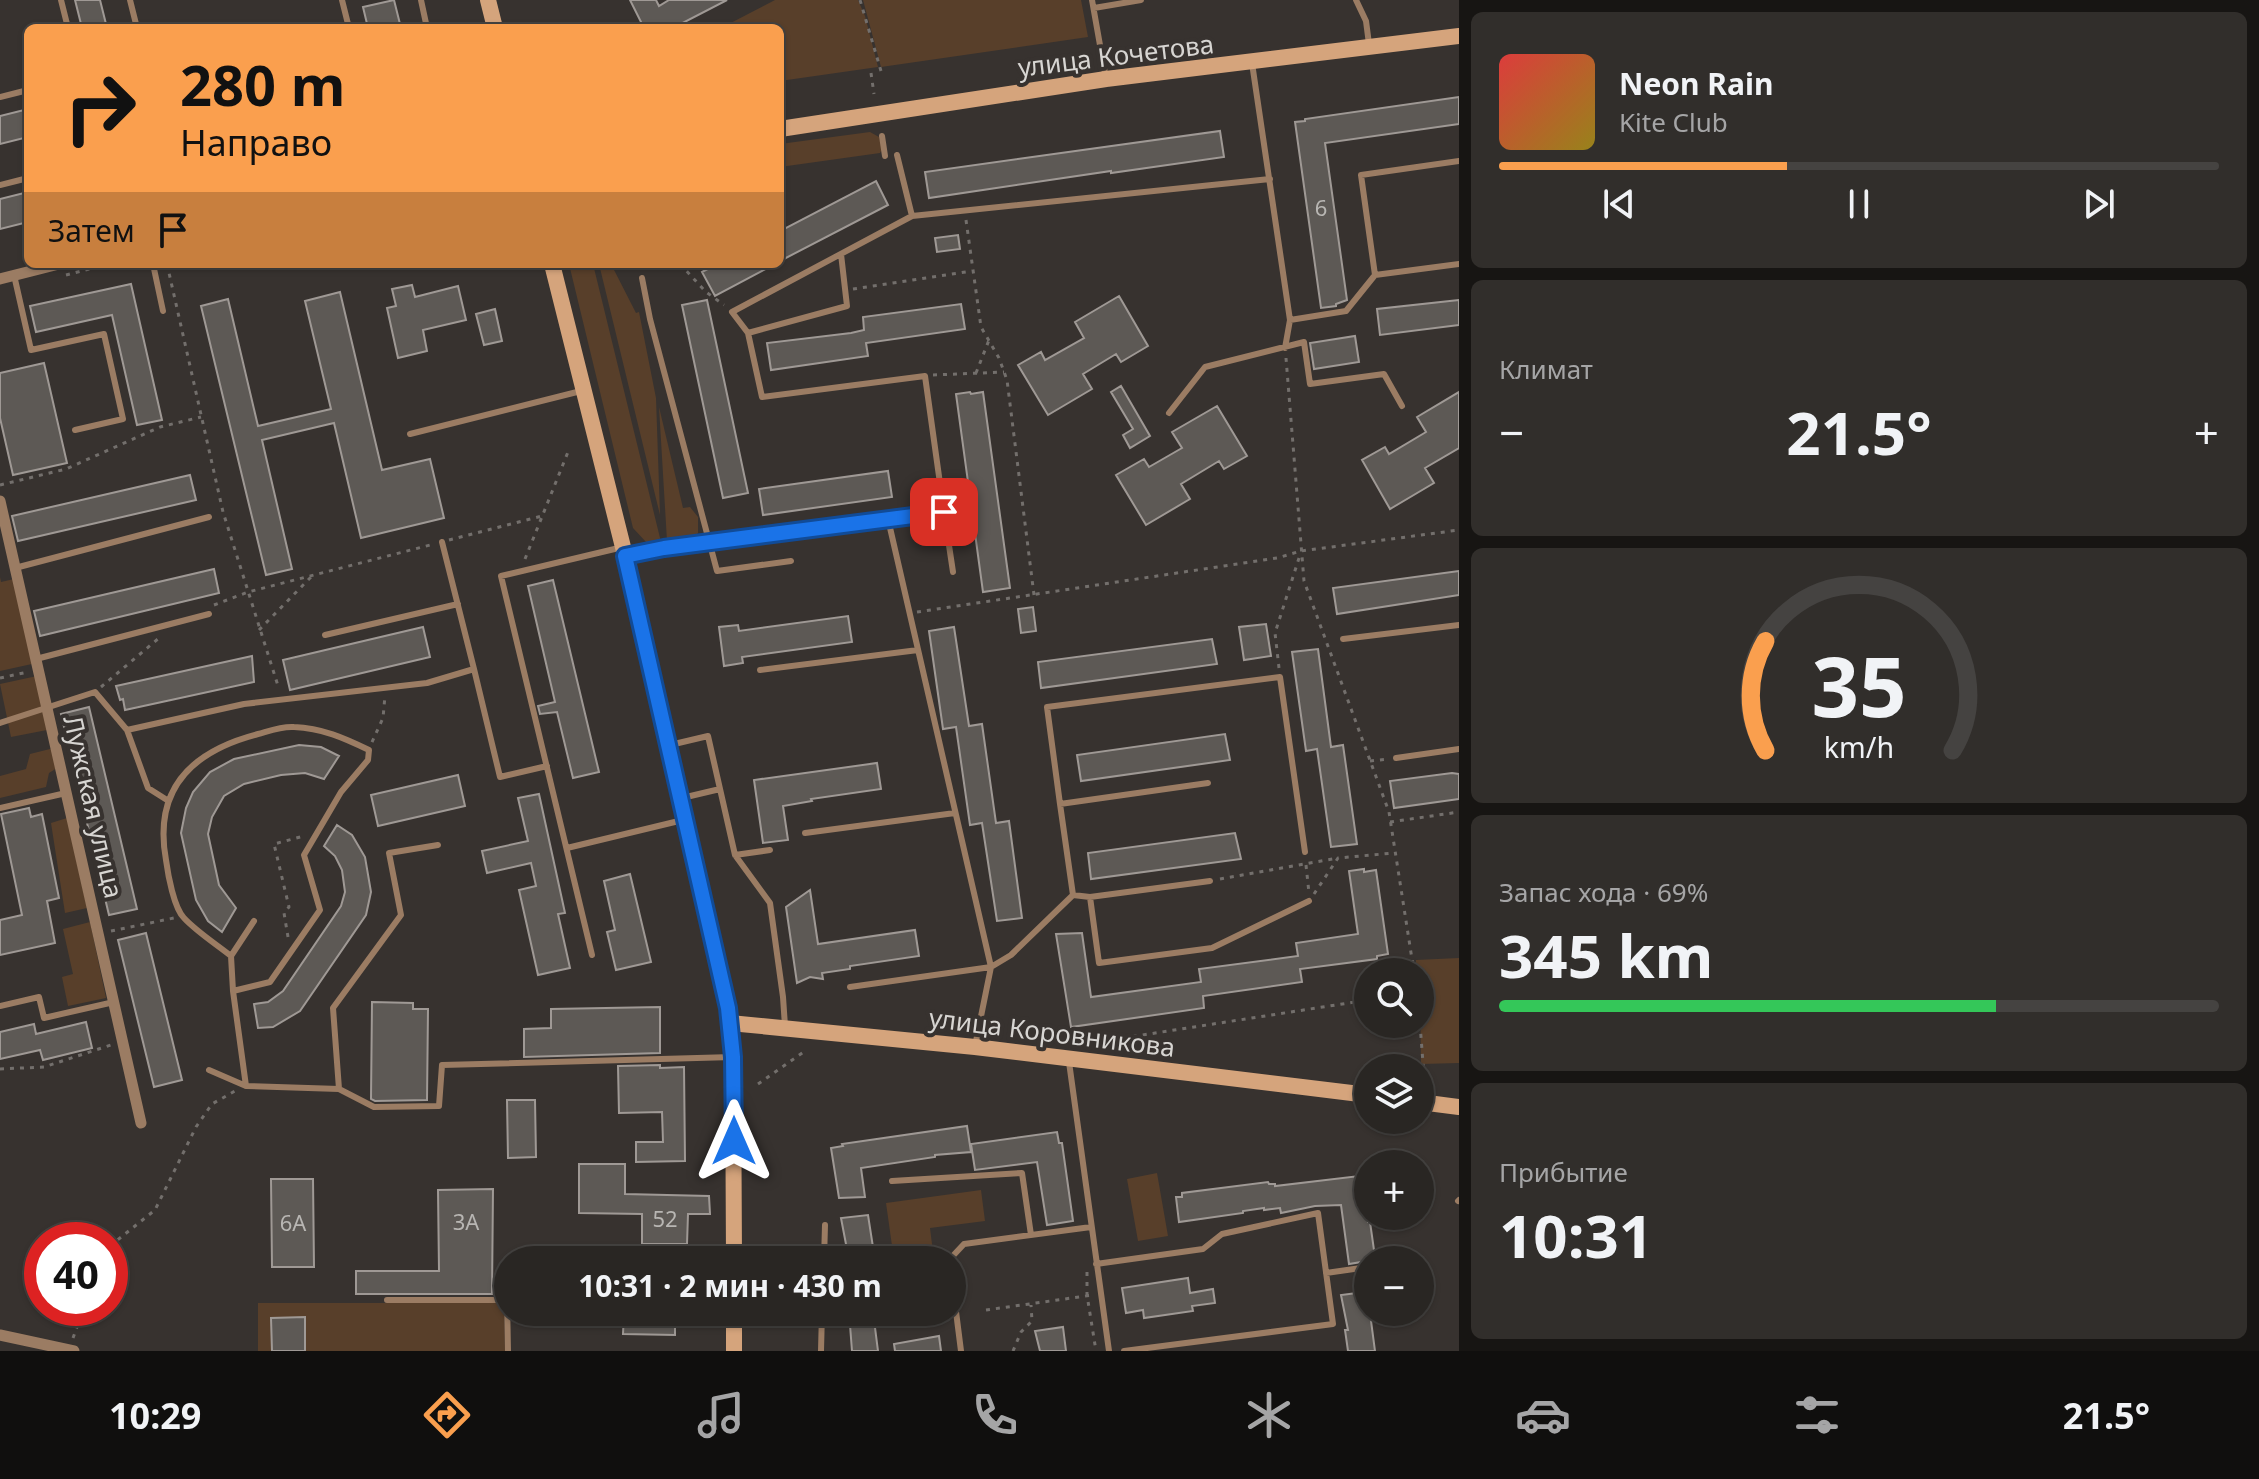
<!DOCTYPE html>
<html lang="ru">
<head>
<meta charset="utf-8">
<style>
  :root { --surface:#292623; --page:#312e2b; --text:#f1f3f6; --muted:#a5a5a6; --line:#454341; --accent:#fa9f4e }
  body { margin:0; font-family:"Noto Sans",sans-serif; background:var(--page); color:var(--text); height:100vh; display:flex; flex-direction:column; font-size:30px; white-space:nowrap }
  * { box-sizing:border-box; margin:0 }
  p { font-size:26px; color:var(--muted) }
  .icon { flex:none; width:44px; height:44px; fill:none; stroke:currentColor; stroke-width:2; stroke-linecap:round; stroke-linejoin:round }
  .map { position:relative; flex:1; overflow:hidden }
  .drawer { display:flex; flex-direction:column; gap:12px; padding:12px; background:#171513; width:800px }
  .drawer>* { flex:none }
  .top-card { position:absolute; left:24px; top:24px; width:760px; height:244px; border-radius:12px; box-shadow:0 2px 6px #0004,0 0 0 2px var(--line); background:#fa9f4e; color:#111; overflow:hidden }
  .buttons { position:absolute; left:1354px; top:958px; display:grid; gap:16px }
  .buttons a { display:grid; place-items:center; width:80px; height:80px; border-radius:50%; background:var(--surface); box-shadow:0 2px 6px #0004,0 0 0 2px var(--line); font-size:40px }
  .speed { position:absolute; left:24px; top:1222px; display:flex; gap:16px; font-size:40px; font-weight:700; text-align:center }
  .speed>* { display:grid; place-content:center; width:104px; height:104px; border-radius:50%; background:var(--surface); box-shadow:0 2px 6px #0004,0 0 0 2px var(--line); line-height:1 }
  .speed .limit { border:12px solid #d22; background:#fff; color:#111 }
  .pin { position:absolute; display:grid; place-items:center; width:68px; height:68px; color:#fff; margin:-34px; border-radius:16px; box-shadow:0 4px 12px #0006 }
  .me { position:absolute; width:88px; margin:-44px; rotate:0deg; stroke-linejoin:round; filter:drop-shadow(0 0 6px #0008) }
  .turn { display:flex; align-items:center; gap:28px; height:168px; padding:0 24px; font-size:36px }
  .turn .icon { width:104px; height:104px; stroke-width:2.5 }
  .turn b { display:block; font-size:56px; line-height:68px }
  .then { display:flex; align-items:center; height:76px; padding:0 24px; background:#0003; gap:16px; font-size:30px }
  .big { font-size:60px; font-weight:700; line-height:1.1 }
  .drawer .tile { flex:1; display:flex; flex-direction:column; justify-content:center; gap:12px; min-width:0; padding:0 28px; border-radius:12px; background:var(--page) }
  .drawer .dial { align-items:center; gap:0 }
  .dial svg { height:208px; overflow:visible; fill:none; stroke:var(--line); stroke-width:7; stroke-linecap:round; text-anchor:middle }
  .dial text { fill:var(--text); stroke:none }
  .song { display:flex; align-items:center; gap:24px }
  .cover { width:96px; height:96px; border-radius:12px; background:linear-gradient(135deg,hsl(0 70% 55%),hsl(50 70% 35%)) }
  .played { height:8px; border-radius:4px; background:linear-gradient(90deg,var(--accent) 40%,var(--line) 40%) }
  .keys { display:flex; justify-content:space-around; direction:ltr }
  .heat { display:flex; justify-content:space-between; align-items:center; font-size:44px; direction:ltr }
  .charge { height:12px; border-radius:6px; background:linear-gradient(90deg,#34c759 69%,var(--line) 0) }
  .trip { position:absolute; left:494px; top:1246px; width:472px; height:80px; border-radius:40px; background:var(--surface); box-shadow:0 2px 6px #0004,0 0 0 2px var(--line); font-weight:700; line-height:80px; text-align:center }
  .tabs { display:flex; height:128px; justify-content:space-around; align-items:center; background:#100f0e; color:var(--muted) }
  .tabs .icon { width:56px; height:56px }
  .tabs .on { color:var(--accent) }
  .tabs b { font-size:36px; color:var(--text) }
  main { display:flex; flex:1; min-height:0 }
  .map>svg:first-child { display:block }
  .green { fill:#583f2a }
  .building { fill:#5d5955; stroke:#9f9995; stroke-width:2 }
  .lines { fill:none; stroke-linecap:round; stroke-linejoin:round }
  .path { stroke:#736f6c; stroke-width:3; stroke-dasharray:4 6; stroke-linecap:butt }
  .lane { stroke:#9b7c63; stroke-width:6 }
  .street { stroke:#9b7c63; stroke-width:11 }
  .secondary { stroke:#d5a47c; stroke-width:16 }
  .route-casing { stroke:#114b97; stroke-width:20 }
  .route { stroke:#1a73e8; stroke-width:14 }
  .labels { text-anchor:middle; stroke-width:8; stroke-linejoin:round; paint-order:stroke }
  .number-label { font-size:22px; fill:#b8b6b3 }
  .street-label { font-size:26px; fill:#d7d5d2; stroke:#37322f }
</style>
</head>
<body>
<main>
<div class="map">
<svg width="1459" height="1351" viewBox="0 0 1459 1351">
  <rect width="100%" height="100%" fill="#37322f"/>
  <path class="green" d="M775,0H858L865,16L878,67L780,81V28H721Z
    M863,0H1081L1088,37L881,67Z
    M870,132L879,137L882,149L880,153L780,167V144Z
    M569,264H593L661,542H646L633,528Z
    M599,264H611L636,313L639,312L656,398L660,515Z
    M659,407L683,508L690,507L698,517V533L694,538L667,541Z
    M0,577L1,582L14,579L32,664L0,671Z
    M37,676L47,730L11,737L0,684Z
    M54,748L57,768L49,773L46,787L0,798V776L26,769L30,754Z
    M67,818L87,908L65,913L51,823Z
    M90,922L106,998L68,1006L62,977L73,974L63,929Z
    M1459,958V1063L1421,1064L1420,972H1416V960Z
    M1157,1173L1168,1236L1138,1241L1127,1179Z
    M981,1190L985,1221L930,1228L934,1260H894L886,1203Z
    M258,1303H504L505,1351H258Z"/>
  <path class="building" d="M75,0H100L107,28H82Z
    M394,0L401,28H368L363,7Z
    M630,0H656L659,6L669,0H727L673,28H644Z
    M1459,97V124L1325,143L1347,300L1336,304V306L1321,308L1295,122L1305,121V119Z
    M28,109V137L0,144V116Z
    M1220,131L1224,157L1111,173V171L929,198L925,172Z
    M876,181L888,205L780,261V231Z
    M28,192V222L0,229V199Z
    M958,235L960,249L937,252L935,238Z
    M717,264H775L715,296L702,272Z
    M131,284L162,420L137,425L112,315L36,332L30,306Z
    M412,285L415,297L458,286L466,320L423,330L427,351L398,358L387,308L396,306L392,289Z
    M340,292L382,470L430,459L444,518L361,538L334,423L262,440L292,569L266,575L201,306L228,299L258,426L331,409L305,301Z
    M1119,296L1148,346L1121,362L1116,354L1083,374L1092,389L1048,415L1018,365L1041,352L1045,360L1084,338L1075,322Z
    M707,300L748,493L723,498L682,305Z
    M1459,300V325L1380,335L1377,309Z
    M961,304L965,329L866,343L868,356L771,370L767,343L851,333L864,330L863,317Z
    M495,309L502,341L484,345L476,314Z
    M1355,336L1359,362L1314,369L1310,343Z
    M44,363L67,463L13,475L0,418V373Z
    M1121,386L1150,436L1130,448L1123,435L1133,429L1111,392Z
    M970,392L971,394L983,392L1010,588L983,592L956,394Z
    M1459,392V448L1425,468L1434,483L1390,509L1362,460L1385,447L1389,454L1426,432L1417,417Z
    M1217,406L1247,456L1224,469L1219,461L1181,484L1190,499L1146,525L1116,475L1144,459L1149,467L1182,448L1172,432Z
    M888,471L892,497L763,515L759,489Z
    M190,475L196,500L18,541L12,516Z
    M214,569L219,593L40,636L34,611Z
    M1459,571V595L1337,614L1333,588Z
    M553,580L599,772L573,778L557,712L540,714L538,706L555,702L528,586Z
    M1033,607L1036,631L1021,633L1018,609Z
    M848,616L852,642L742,657L743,663L724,666L719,627L738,625L739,631Z
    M1266,624L1271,656L1244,660L1239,627Z
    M423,627L430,657L290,690L283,660Z
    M954,627L969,726L982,724L996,823L1009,821L1022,918L997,921L982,823L970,825L956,727L943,729L929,631Z
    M1212,639L1217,664L1041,688L1038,662Z
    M1318,649L1331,747L1343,745L1357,844L1331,847L1317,749L1306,751L1292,652Z
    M252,656L254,682L125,710L123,699L120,700L116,686Z
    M89,707L137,909L109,915L61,714Z
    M1225,734L1230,760L1081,781L1077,755Z
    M299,745L321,747L339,756L324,779L305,773L281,775L244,784L224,796L212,817L208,834L219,885L236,908L222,932L208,921L196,900L181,833L186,808L193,792L210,772L234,759Z
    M877,763L881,789L811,799L812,801L783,806L788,840L763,843L754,780Z
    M1452,773L1459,774V799L1394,808L1390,781Z
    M458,775L465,806L378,826L371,795Z
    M539,794L565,913L558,914L570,968L538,975L519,890L536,886L531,863L487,873L482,851L528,841L518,798Z
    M29,808L31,817L42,814L59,898L47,901L55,943L0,955V920L22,915L1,814Z
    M337,825L352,835L365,857L371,892L366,915L300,1011L273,1027L258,1028L254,1004L268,1002L283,991L341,906L345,892L342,870L335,856L324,846Z
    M1235,833L1241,859L1091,879L1088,853Z
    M1364,869V872L1376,870L1388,954L1377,956V959L1300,969L1302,982L1203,996L1204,1008L1071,1027L1056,934L1082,933L1091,997L1201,982L1199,969L1298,956L1296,943L1358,934L1349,871Z
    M630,874L651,962L616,970L607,932L615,930L604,881Z
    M810,890L818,944L915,930L919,956L850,966V969L822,973L823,979L810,977L797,983L786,907Z
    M146,933L182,1080L154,1087L118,940Z
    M372,1002L413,1003V1009H428L427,1100L375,1101L371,1099Z
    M660,1007V1053L524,1057V1029L551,1028V1009Z
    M86,1022L92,1048L43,1060L40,1050L0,1059V1032L34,1024L36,1034Z
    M660,1065V1068L684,1067L685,1161L636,1162V1142H663L662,1112L619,1113L618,1066Z
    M507,1100H535L536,1157L508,1158Z
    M967,1126L971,1152L935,1155V1157L861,1168L865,1197L839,1198L831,1148L843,1146L842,1144Z
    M1057,1132L1059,1143H1062L1073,1221L1047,1225L1037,1162L975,1170L971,1144Z
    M579,1164H625V1194L709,1196L710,1214H688L687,1244H642V1214L579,1213Z
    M1359,1176L1361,1188L1365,1187L1368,1222H1370L1375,1257L1373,1260L1349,1264L1341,1205L1315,1206L1281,1213L1280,1208L1264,1210V1208L1243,1211V1213L1179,1222L1176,1197H1182V1193L1268,1182L1269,1184H1275V1186Z
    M271,1179H313L314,1267H272Z
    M493,1189L492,1294H356V1271H439L438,1190Z
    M868,1215L875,1260H849L841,1218Z
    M1188,1278L1190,1293L1213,1289L1215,1303L1192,1306L1193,1311L1144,1318L1143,1310L1126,1313L1122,1288Z
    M1365,1292V1298H1368L1375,1351H1348L1345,1330H1348L1341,1295Z
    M624,1312H675V1335L623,1334Z
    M849,1312H873L878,1351H852Z
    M305,1317V1351H272L271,1318Z
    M1063,1327L1066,1351H1040L1035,1331Z
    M939,1336L941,1351H895L894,1344Z"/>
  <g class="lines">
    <path class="path" d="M860,0L881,71
      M871,73L874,94
      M966,220L981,327L999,358L1007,380L1034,595
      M167,264L223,512L279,689
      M680,264L706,292L724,305
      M66,275L109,264
      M853,289L972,271
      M1286,358L1304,581L1389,812L1414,972
      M976,373L989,340
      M933,375L1004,372
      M0,485L66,469L160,427L201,417
      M449,540L542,516
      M525,559L568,452
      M214,605L248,592L434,544
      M917,612L1277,558L1301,551L1459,530
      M259,630L312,576
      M1279,668L1275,633L1300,555
      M0,678L28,672
      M101,687L159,638
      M372,742L383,718L385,696
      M1370,761L1389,759
      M1390,822L1459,812
      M1306,865L1309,893
      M1220,879L1338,858
      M1314,894L1338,858L1394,853
      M111,931L174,918
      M288,937L284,913L289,907L274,844L304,836
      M1420,1024L1424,1076
      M1123,1038L1368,1000
      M0,1069L44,1067L111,1045
      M758,1084L805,1051
      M110,1246L155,1210L196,1127L212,1104L235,1091
      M1087,1272V1295L1096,1351
      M986,1310L1093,1295
      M73,1338L84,1308
      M1013,1351L1021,1332L1032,1321L1031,1305"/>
    <path class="lane" d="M61,0L68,28
      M130,0L137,28
      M342,0L349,28
      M421,0L427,28
      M1092,0L1106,79
      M1356,0L1366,21L1369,44
      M1094,8L1141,0
      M1252,63L1290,320L1285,348
      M0,97L28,90
      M882,136L885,156
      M0,185L28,178
      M912,216L1270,179
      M153,264L163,311
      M14,275L31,350L104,334L123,419L75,430
      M1375,275L1459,264
      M642,278L650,319L717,571L791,561
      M1290,320L1346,311L1375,275L1361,175L1459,161
      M748,333L847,306L841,254
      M1169,413L1205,367L1304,342L1310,384L1384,374L1402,406
      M410,434L581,391
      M944,512L953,572
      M627,556L708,542L944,512L925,376L762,397L748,333L732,312L912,216L897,155
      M15,568L209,517
      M325,635L458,604
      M1343,639L1459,625
      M36,659L209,614
      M474,669L500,777L547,766
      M760,670L918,650
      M0,723L95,692L127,730L148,788L167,800
      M127,730L244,704L427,683L474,669L442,542
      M670,745L708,736L735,855L770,903L783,997L785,1026
      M1396,758L1459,749
      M682,798L720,789
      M1060,804L1047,707L1280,677L1305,852
      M0,808L66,793
      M805,833L955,813
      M567,848L683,820
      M735,855L770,850
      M1073,895L1060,804L1208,783
      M1090,897L1099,963L1212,948L1309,901
      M592,955L501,576L623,547
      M231,956C216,944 197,932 184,918C174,908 168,875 166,860C153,789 192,751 258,734C269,731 282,726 294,727C322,728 344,738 369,750L368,760L341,792L304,855L320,910L270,982L233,991
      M850,987L991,967L888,519
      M0,1006L39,997L44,1018L114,1002
      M975,1046L991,967L1011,955L1073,895L1090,897L1210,881
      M1069,1062L1109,1351
      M209,1070L246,1086L339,1089L333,1008L401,915L389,853L438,845
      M246,1086L233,991L231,956L254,921
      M339,1089L374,1107L439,1106L442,1065L733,1057
      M892,1181L1022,1173L1031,1235
      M1458,1201L1459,1200
      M629,1253H678L694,1260
      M824,1260L825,1225
      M949,1260L964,1244L1091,1227
      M1096,1264L1203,1249L1222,1234L1318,1213L1333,1324L1124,1351
      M1326,1273L1368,1267
      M952,1280L961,1351
      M387,1300H507L508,1351
      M888,1320L949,1312
      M821,1351L822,1312"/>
    <path class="street" d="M0,279L59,264
      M0,501L141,1123
      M0,1335L74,1351"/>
    <path class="secondary" d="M488,0L495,28
      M780,129L1106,79L1459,36
      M552,264L630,575L728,1008L733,1057L734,1260
      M730,1023L975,1047L1368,1095
      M1420,1102L1459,1107
      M734,1312V1351"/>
  </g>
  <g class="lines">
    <g class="route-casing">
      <path id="route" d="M734,1141L733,1057L728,1008L625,556L664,548L944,512"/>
    </g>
    <use href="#route" class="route"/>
  </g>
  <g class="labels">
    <g class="number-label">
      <text x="1321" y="216">6</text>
      <text x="665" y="1227">52</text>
      <text x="466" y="1230">3А</text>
      <text x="293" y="1231">6А</text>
    </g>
    <g class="street-label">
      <text transform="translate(1116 56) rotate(-7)" y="9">улица Кочетова</text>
      <text transform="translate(93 807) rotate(77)" y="9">Лужская улица</text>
      <text transform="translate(1052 1033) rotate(7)" y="9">улица Коровникова</text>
    </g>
  </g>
</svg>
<div class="buttons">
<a><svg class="icon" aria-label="search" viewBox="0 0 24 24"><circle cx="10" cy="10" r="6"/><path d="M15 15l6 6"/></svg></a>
<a><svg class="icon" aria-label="layers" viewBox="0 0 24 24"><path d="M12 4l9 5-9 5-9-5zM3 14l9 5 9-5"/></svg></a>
<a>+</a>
<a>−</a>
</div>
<div class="speed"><div class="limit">40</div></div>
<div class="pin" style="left:944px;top:512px;background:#d93025"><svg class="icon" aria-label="arrive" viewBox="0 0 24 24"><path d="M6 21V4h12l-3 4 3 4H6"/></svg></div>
<svg class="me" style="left:734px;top:1141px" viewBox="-20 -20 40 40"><path d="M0-17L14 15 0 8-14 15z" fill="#1a73e8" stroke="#fff" stroke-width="4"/></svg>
<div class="trip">10:31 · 2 мин · 430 m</div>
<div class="top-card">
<div class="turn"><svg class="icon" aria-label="right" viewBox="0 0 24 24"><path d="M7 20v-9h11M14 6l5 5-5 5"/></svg><div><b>280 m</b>Направо</div></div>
<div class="then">Затем<svg class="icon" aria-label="arrive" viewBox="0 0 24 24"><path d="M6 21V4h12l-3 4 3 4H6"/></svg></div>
</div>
</div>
<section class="drawer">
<div class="tile">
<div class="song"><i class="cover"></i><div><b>Neon Rain</b><p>Kite Club</p></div></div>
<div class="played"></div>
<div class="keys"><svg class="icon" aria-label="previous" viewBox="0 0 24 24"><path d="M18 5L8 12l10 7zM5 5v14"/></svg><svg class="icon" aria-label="pause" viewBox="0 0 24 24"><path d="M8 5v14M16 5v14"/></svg><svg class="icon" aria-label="next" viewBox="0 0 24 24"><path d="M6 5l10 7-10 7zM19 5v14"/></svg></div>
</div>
<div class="tile"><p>Климат</p>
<div class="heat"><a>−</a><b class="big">21.5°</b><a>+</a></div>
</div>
<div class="tile dial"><svg viewBox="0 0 100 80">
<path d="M14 69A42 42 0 1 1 86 69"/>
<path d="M14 69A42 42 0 0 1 14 27" stroke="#fa9f4e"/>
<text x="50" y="56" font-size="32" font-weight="700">35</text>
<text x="50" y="72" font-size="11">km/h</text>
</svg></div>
<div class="tile"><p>Запас хода · 69%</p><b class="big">345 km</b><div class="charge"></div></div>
<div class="tile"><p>Прибытие</p><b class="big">10:31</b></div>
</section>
</main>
<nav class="tabs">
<b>10:29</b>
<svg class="icon on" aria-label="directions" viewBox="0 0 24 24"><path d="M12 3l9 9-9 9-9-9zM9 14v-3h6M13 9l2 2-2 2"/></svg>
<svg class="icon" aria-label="music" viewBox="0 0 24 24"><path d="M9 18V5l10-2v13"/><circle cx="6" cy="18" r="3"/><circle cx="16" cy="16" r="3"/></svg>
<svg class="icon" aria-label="phone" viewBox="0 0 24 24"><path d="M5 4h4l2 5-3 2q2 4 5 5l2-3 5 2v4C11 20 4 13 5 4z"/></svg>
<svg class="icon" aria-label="climate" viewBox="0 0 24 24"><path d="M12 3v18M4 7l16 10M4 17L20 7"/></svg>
<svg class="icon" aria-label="car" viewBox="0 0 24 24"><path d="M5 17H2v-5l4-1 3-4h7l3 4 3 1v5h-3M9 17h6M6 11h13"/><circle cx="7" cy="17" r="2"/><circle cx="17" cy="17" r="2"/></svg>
<svg class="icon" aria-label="filters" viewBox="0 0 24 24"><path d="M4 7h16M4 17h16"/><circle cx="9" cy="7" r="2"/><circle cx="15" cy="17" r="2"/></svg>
<b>21.5°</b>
</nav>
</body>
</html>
